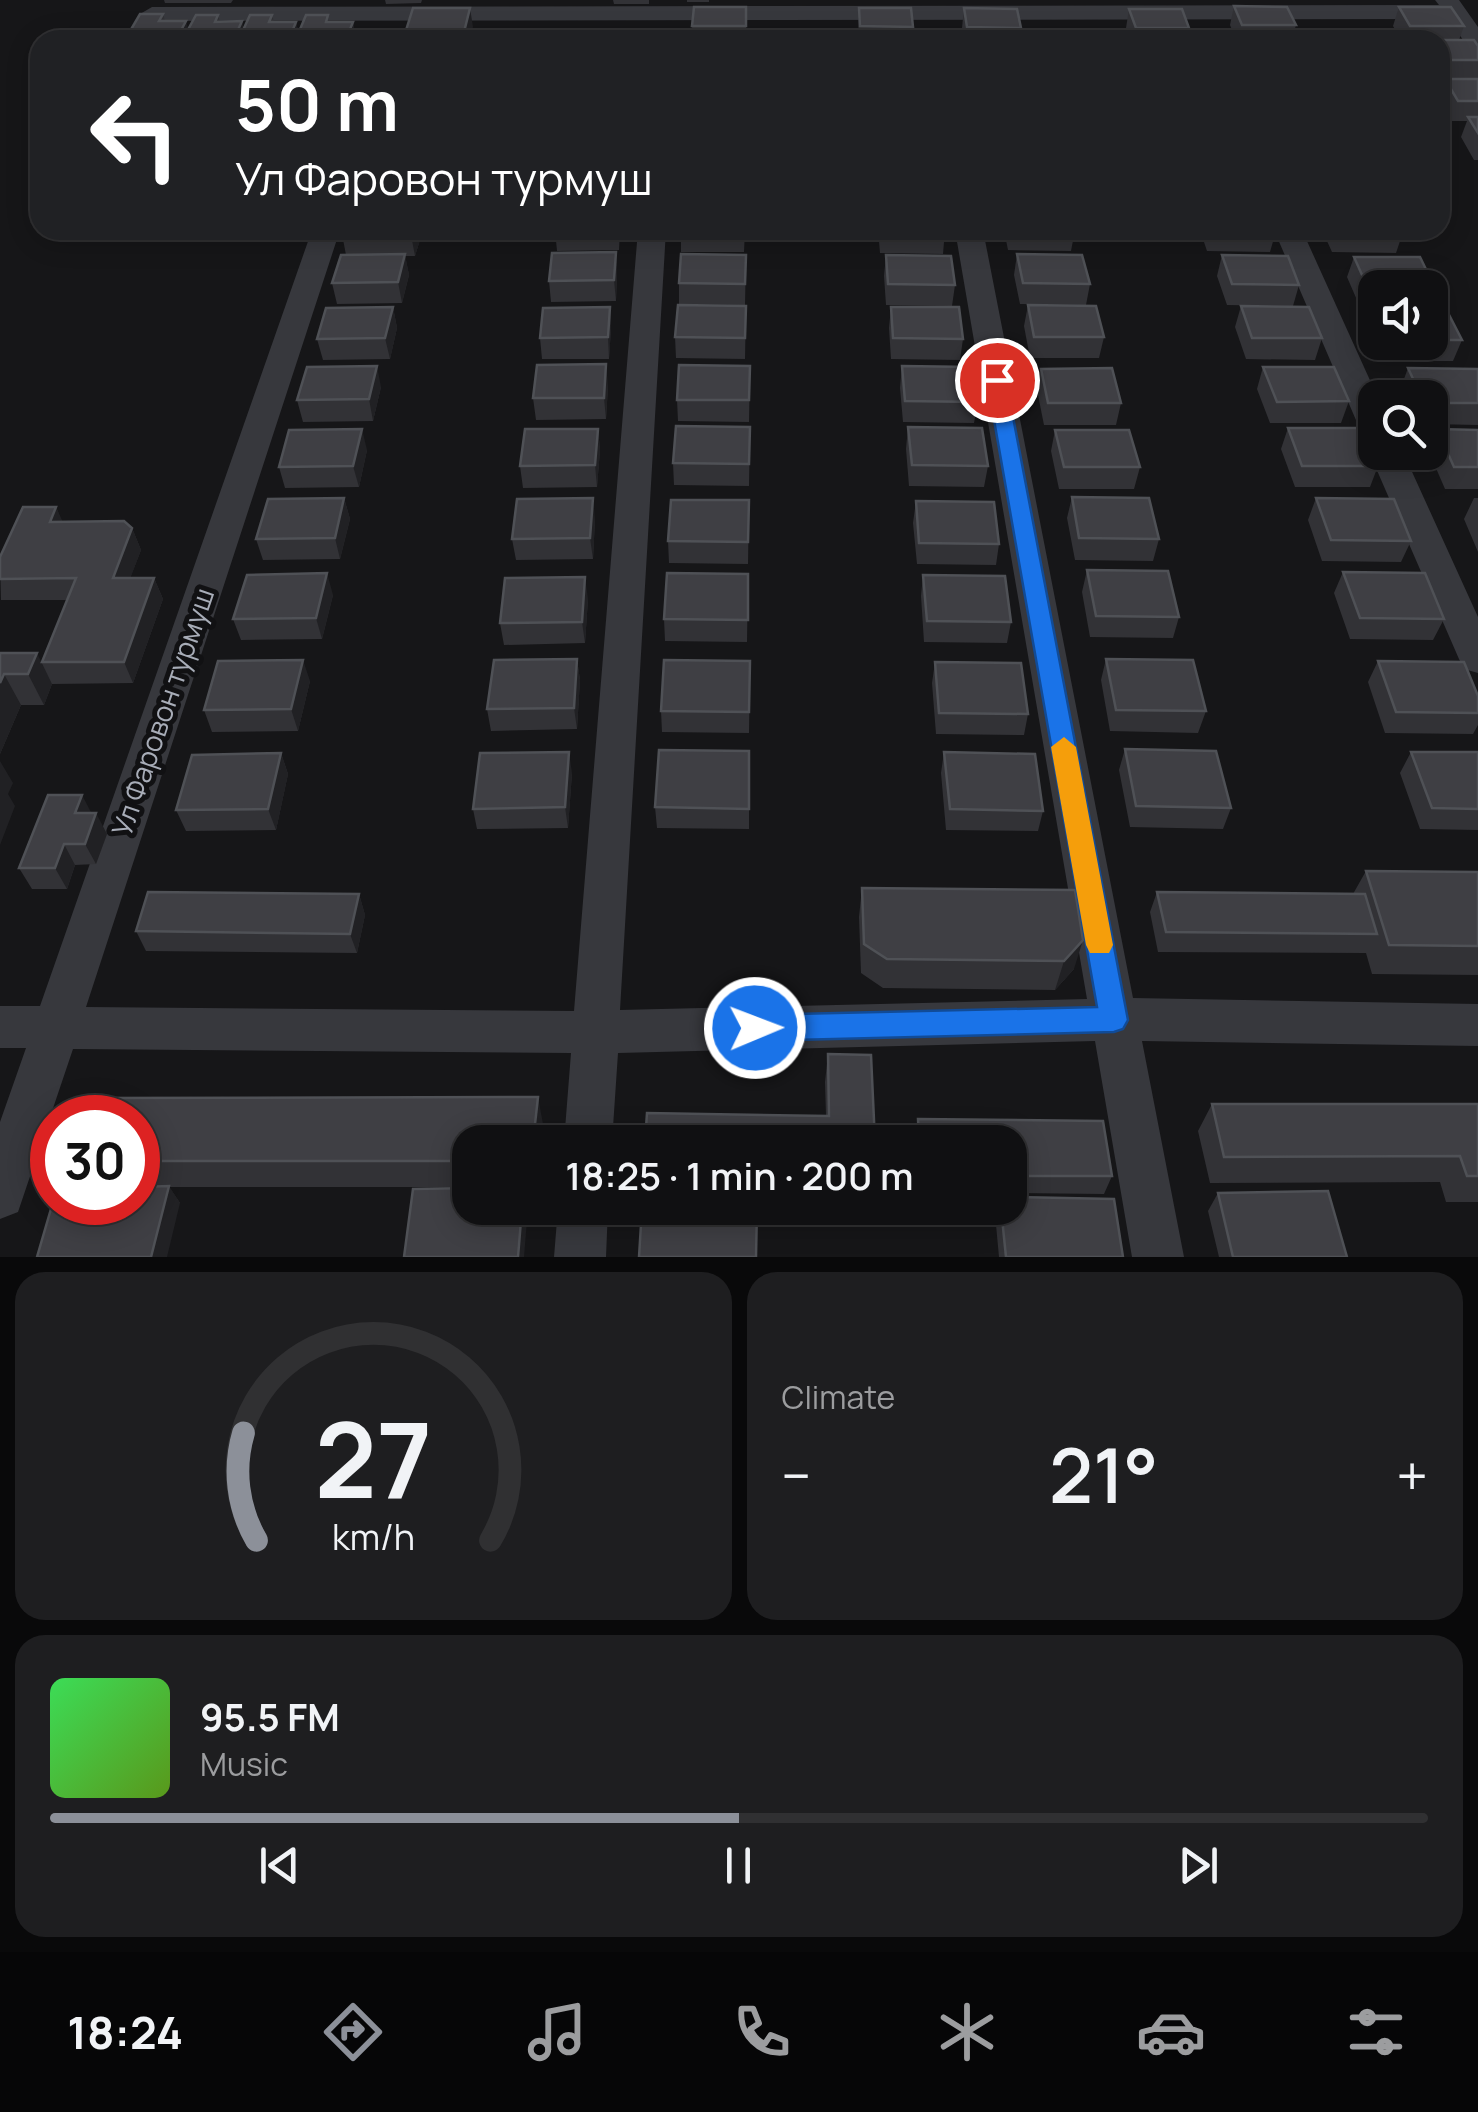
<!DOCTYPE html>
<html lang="en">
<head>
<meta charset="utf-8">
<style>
  :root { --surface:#101012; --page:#1e1e20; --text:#f1f3f6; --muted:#9c9d9f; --line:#303032; --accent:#8c9099 }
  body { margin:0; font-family:Manrope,sans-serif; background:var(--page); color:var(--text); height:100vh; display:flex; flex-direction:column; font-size:38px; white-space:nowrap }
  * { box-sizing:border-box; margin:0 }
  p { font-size:32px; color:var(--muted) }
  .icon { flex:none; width:55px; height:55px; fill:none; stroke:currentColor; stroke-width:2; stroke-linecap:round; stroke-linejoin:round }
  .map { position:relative; height:1257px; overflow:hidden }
  .details { display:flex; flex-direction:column; gap:15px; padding:15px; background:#09090a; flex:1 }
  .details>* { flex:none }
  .guide { position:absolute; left:30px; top:30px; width:1420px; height:210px; border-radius:30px; box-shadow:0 5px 25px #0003,0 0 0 2px var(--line); background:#202124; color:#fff; overflow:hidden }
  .controls { position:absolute; left:1358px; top:270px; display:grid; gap:20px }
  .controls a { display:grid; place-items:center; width:90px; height:90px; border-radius:20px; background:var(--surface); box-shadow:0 5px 25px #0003,0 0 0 2px var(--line); font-size:50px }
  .speed { position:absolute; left:30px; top:1095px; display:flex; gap:20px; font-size:50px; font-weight:700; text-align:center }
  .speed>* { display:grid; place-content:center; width:130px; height:130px; border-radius:50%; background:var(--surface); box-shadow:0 5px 25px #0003,0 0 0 2px var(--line); line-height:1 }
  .speed .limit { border:15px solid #d22; background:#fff; color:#111 }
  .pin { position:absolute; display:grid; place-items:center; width:85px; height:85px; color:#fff; margin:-42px; border:5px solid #fff; border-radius:50%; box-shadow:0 2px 10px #0007 }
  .me { position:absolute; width:110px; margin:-55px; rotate:89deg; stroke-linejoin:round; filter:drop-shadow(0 0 8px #0008) }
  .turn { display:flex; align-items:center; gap:35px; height:210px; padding:0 40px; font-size:45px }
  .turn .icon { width:130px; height:130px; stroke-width:2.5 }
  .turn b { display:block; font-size:70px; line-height:85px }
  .big { font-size:75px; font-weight:600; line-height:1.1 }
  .details .tile { flex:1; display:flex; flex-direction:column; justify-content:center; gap:15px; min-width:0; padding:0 35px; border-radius:30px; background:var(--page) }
  .details .dial { align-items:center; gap:0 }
  .dial svg { height:260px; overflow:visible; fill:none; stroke:var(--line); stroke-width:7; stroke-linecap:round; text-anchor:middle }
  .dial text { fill:var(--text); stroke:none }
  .song { display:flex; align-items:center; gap:30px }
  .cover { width:120px; height:120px; border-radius:15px; background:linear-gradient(135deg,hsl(130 70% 55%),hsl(90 70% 35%)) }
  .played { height:10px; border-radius:5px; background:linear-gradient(90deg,var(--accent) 50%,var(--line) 50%) }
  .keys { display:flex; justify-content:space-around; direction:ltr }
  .heat { display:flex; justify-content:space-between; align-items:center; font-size:55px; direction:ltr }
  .details .tiles { flex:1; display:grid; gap:15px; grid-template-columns:1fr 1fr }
  .tile:last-child { grid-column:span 2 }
  .trip { position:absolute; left:452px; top:1125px; width:575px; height:100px; border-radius:30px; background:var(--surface); box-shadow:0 5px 25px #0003,0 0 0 2px var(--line); font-weight:600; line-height:100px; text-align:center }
  .tabs { display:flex; height:160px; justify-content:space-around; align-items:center; background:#060607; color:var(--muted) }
  .tabs .icon { width:70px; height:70px }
  .tabs .active { color:var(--accent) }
  .tabs b { font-size:45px; color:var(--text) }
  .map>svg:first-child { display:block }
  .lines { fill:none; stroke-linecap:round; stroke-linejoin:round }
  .street { fill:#37383d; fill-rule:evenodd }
  .wall { fill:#323236 }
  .shaded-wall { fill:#212124 }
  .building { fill:#3f3f44; stroke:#4f5156; stroke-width:2.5 }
  .route { fill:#1a73e8; stroke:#114b97; stroke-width:2.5 }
  .slow { fill:#f59e0b }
  .labels { text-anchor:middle; stroke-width:10; stroke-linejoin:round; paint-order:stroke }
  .street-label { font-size:28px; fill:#a8adb8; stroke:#111113 }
</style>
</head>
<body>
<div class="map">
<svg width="1478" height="1257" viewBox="0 0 1478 1257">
  <rect width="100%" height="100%" fill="#161618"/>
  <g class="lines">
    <path class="street" d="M1435,0H1459L1478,27V51L1469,49L1449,19L152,21L140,14L152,7L1439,5Z
      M312,230H340L86,1007L574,1011L638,230H666L620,1010L1087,999L955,230H983L1133,998L1478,1004V1046L1142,1041L1184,1257H1132L1095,1041L618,1053L612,1142H564L571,1053L73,1049L18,1212L0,1219V1122L26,1048H0V1006H40Z
      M1274,230H1302L1378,398L1375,438L1363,434L1359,427Z
      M1374,444L1375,452H1403L1478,617V673L1464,669L1459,659L1369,452Z
      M558,1208H608L606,1257H554Z"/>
  </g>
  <path class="wall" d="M164,0H233L231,3H165Z
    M385,0H422L421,3L386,4Z
    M613,0H649V4H614Z
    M687,0H709V2H687Z
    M1234,6L1296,25L1292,39L1304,40H1236L1230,25Z
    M746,7V40H693L692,26Z
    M1399,7L1464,26L1459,40L1478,46V160H1474L1461,137L1467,121H1450L1440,103V92L1444,80H1440V40H1401L1393,26Z
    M859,8L913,27L912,40H858Z
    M964,8L1021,28L1019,40H964L962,28Z
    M1129,9L1189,28L1187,40H1130L1126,28Z
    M163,14L165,21L188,30L218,15L220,22L242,21L243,29L272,15L274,22H296L299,34L330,22H353L356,40H127L126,38Z
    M343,230H423L415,256H405L409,275L402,303L337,304L332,283L346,255L342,234Z
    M555,230H620L619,250L557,251Z
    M681,230H745L744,252H681Z
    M878,230H945L943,254L880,253Z
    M1004,230H1075L1071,251L1008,250Z
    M1200,230H1276V231L1270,252L1207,251Z
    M1322,230H1402L1403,232L1396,253L1332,252Z
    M616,252L617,273L616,301L551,302L549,281Z
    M1017,254L1090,284L1086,305L1020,304L1014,275Z
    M746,255L745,305L679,304V283Z
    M886,255L955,285L952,306L886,305L884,276Z
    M1222,255L1299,285L1293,306L1227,305L1217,276Z
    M1354,257L1434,286L1430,297V288H1375V307H1360L1347,277Z
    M1028,305L1104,337L1099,358H1030L1024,326Z
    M746,306L745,359L676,358L675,337Z
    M1241,306L1322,338L1315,360L1246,359L1235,327Z
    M393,307L397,328L390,359L323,360L317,339Z
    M610,307L611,328L609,359H542L540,338Z
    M891,307L963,339L960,360L891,359L889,328Z
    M1430,308L1462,340L1453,361H1384L1376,342H1430Z
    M1375,317V339L1371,329Z
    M750,366L749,422L678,421L677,400Z
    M902,366L978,402L974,423L903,422L900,388Z
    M1263,367L1349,401L1341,423H1270L1257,389Z
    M1408,368L1478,369V425L1430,424V398H1403L1400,390Z
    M1041,369L1121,403L1116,425H1044L1037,390Z
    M608,386L606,419L536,420L533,398Z
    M381,387L373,421L303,422L297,400Z
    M750,427L749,486L674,485L673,463Z
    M908,427L988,466L984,487L909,486L906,449Z
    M1288,428L1378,466L1370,487H1295L1281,449Z
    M598,429L600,450L597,487L523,488L520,466Z
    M1437,429L1478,430V489H1445L1429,452Z
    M1055,430L1140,467L1134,489H1059L1051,451Z
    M367,450L359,487L285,488L279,467Z
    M1072,497L1159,539L1153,561L1075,560L1067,518Z
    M344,498L350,519L340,559L263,560L256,539Z
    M1316,498L1411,541L1401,562L1322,561L1308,520Z
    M1474,498H1478V552L1464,519Z
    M749,500L748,564L669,563L668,541Z
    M916,501L999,544L996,565L917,564L913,523Z
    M56,507L62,522L132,528L141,550L130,578H154L163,599L133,683L52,684L44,705H21L0,754V653L42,662L67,600H1L0,557Z
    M595,519L593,559L516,560L512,539Z
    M1087,570L1179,617L1173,638L1090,637L1082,592Z
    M1343,572L1444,619L1433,640L1350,639L1334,593Z
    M748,574L747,642L665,641L664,619Z
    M923,575L1011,622L1007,643L924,642L921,596Z
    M333,595L322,639L241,640L233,619Z
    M588,599L585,643L504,645L500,623Z
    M577,659L580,680L577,729L491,731L487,709Z
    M1106,659L1206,711L1198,733L1110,731L1101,680Z
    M750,661L749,733L662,732L661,711Z
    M1378,661L1478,696V725L1473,734L1385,733L1368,682Z
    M935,662L1028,714L1024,735L936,734L932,683Z
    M310,681L298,731L212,732L204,710Z
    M1125,749L1231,808L1223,829L1130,827L1119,770Z
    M749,751V829L657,828L655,807Z
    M944,752L1043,811L1038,831L946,830L941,773Z
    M1411,752H1478V830L1420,829L1400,773Z
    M281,753L288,774L276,830L186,831L176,810Z
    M572,773L568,828L477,829L473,809Z
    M91,813L107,834L96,864L75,865L67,889H32L19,868Z
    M1366,871L1478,872V975L1372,974L1366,953L1158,952L1150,912L1157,892L1353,894Z
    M862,888L1075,890L1074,969L1055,990L883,988L861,973L859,917Z
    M359,894L365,915L357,953L146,951L136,931Z
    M828,1054L875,1142L826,1116L825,1082Z
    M1212,1104H1478V1202H1446L1440,1182L1210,1183L1198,1131Z
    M138,1118L543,1124L470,1142V1187H169L180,1203L138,1202Z
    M918,1119L1103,1121L1112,1176L1104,1194L1010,1193V1142H915Z
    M1218,1193L1347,1257H1219L1208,1211Z
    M642,1208H874L873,1215L757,1213Z
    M997,1208H1010L1123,1257H999L995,1214Z"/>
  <path class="shaded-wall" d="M470,8L473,27L469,40H462Z
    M186,21L191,39L177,40V38Z
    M242,21L246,39L234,40V39Z
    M296,22L300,39L289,40V39Z
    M353,22L356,40H347Z
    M413,230H423L415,256L411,235Z
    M616,252L617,273L616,301L614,280Z
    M405,254L409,275L402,303L398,282Z
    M393,307L397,328L390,359L385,338Z
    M610,307L611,328L609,359L608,337Z
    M606,364L608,386L606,419L604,398Z
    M377,366L381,387L373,421L369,399Z
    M362,429L367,450L359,487L353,466Z
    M598,429L600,450L597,487L595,465Z
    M344,498L350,519L340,559L335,538Z
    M593,498L595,519L593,559L590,538Z
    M56,507L66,529L50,522Z
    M132,528L141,550L122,600L113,578Z
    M327,573L333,595L322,639L316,618Z
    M585,577L588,599L585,643L582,622Z
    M154,578L163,599L133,683L124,662Z
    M37,653L52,684L44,705L28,674Z
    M577,659L580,680L577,729L574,708Z
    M303,660L310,681L298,731L291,709Z
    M4,674L21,705L0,754V683Z
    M569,752L572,773L568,828L565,807Z
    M281,753L288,774L276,830L268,809Z
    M0,761L13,783L8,794L15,806L0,845Z
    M82,795L93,816L75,813Z
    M96,813L107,834L96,864L85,844Z
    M64,844L75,865L67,889L55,868Z
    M359,894L365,915L357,953L350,934Z
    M1083,940L1074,969L1055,990L1064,961Z
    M538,1097L543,1124L542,1142H533Z
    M169,1186L180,1203L167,1257H151Z
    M522,1208H528L524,1257H518Z"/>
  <path class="building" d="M1234,6L1287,7L1296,25H1242Z
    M694,7H746V26H692Z
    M1399,7H1451L1464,26H1410Z
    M413,8H470L462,40H403Z
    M859,8H911L913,27L860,26Z
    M964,8L1017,9L1021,28L967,27Z
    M1129,9H1182L1189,28H1136Z
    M140,14H163L159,21H186L177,38H126Z
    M196,15H218L215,22L242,21L234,39H183Z
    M250,15H272L269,22H296L289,39H239Z
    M306,15H328L326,22H353L346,39H356L355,40L296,39Z
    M1250,39L1304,40H1250Z
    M1420,40H1474L1478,46V60H1440V40Z
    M1445,79H1478V101H1458Z
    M1468,117H1478V133Z
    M343,230H413L411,235L342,234Z
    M681,230H745L744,232Z
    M882,230H945L946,233L882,232Z
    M1212,230H1276V231H1212Z
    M1339,230H1402L1403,232L1339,231Z
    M616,252L614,280L549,281L552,253Z
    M405,254L398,282L332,283L341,255Z
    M681,254L746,255L745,284L679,283Z
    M1017,254L1082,255L1090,284L1023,283Z
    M886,255L951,256L955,285L888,284Z
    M1222,255L1288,256L1299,285L1232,284Z
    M1354,257H1420L1434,286H1367Z
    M678,305L746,306L745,338L675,337Z
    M1028,305L1096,306L1104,337H1034Z
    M1241,306L1309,307L1322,338H1252Z
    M393,307L385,338L317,339L326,308Z
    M610,307L608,337L540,338L543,308Z
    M891,307H959L963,339L893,338Z
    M1430,308L1446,309L1462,340H1430Z
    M606,364L604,398H533L537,365Z
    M679,365L750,366L749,400H677Z
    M377,366L369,399L297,400L307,367Z
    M902,366L973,367L978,402L905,401Z
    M1263,367H1334L1349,401L1277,402Z
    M1112,368L1121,403H1048L1041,369Z
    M1408,368L1478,369V403H1430V398H1422Z
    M676,426L750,427L749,464L673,463Z
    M908,427L982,428L988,466L912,465Z
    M1288,428H1362L1378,466H1302Z
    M362,429L353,466L279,467L289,430Z
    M525,429H598L595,465L520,466Z
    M1437,429L1478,430V467H1454Z
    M1055,430H1129L1140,467H1064Z
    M1072,497L1149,498L1159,539L1079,538Z
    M344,498L335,538L256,539L268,499Z
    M593,498L590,538L512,539L517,499Z
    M1316,498L1394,499L1411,541L1331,540Z
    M671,500H749L748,542L668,541Z
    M916,501L994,502L999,544L919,543Z
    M23,507H56L50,522L124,521L132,528L113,578H154L124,662H42L76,578L0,579V557Z
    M1087,570L1168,571L1179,617L1096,616Z
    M1343,572L1425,573L1444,619L1360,618Z
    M327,573L316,618L233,619L247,575Z
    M667,573L748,574V620L664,619Z
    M923,575L1005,576L1011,622L927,621Z
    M585,577L582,622L500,623L505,578Z
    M0,653H37L28,674H4L0,683Z
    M577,659L574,708L487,709L494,660Z
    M1106,659L1193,660L1206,711L1116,710Z
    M303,660L291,709L204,710L218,661Z
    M664,660L750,661L749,712L661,711Z
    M1378,661L1464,662L1478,696V713L1396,712Z
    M935,662L1021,663L1028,714L939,713Z
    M1125,749L1216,751L1231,808L1136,806Z
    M659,750L749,751V809L655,807Z
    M569,752L565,807L473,809L480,753Z
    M944,752L1035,754L1043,811L950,809Z
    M1411,752H1478V809L1432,808Z
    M281,753L268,809L176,810L192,755Z
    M48,795H82L75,813H96L85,844H64L55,868H19Z
    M1366,871L1478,872V946L1389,945Z
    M862,888L1075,890L1083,940L1064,961L887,959L864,944Z
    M148,892L359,894L350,934L136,931Z
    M1157,892L1365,894L1377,934L1166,932Z
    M828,1054L871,1055L875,1142H645L647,1113L829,1116Z
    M538,1097L533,1142H470V1161H138V1118H80L87,1098Z
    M1212,1104H1478V1176H1467L1460,1156L1224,1157Z
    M918,1119L1103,1121L1112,1176H1010V1142H919Z
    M169,1186L151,1257H37L53,1202H138V1187Z
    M470,1188V1208H522L518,1257H404L413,1189Z
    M1328,1191L1347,1257H1233L1218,1193Z
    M1010,1197L1114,1199L1123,1257H1006L1001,1208H1010Z
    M642,1208H757L756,1257H639Z"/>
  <path class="route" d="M997,374L1006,380L1128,1020L1123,1029L1114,1032L755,1041L745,1037L741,1028L745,1019L755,1015L1097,1007L987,380Z"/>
  <path class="slow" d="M1064,737L1076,747L1113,945L1109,953H1090L1086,945L1051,747Z"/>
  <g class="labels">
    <g class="street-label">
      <text transform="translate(163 712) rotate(-71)" y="10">Ул Фаровон турмуш</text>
    </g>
  </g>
</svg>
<div class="controls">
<a><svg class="icon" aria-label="sound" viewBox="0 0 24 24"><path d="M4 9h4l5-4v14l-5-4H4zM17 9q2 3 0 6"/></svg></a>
<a><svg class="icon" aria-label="search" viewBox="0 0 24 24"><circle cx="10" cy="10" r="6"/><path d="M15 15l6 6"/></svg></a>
</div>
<div class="speed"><div class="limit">30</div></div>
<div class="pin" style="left:997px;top:380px;background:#d93025"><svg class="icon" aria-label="arrive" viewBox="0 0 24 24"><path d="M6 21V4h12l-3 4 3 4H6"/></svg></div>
<svg class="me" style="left:755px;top:1028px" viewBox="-20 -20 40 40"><circle r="17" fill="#1a73e8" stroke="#fff" stroke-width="3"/><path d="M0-11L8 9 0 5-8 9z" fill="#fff"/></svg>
<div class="trip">18:25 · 1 min · 200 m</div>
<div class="guide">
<div class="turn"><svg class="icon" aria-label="left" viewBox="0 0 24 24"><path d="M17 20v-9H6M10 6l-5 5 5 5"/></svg><div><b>50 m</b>Ул Фаровон турмуш</div></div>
</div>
</div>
<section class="details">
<div class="tiles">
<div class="tile dial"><svg viewBox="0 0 100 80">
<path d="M14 69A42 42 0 1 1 86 69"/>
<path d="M14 69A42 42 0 0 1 10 36" stroke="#8c9099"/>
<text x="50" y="56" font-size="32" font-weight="700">27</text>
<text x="50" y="72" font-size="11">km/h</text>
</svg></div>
<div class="tile"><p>Climate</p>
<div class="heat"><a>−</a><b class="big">21°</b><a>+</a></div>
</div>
<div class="tile">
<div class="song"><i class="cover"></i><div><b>95.5 FM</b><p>Music</p></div></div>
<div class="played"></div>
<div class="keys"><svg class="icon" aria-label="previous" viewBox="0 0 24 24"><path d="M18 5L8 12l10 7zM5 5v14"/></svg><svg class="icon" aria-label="pause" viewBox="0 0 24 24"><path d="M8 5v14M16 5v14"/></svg><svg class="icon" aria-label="next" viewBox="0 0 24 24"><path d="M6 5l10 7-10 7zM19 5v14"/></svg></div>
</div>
</div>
</section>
<nav class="tabs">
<b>18:24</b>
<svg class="icon active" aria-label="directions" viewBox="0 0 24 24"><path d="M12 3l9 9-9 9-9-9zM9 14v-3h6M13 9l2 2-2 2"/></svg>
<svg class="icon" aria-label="music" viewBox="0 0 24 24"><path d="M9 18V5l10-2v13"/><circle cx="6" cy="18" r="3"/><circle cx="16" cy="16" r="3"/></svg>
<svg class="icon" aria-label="phone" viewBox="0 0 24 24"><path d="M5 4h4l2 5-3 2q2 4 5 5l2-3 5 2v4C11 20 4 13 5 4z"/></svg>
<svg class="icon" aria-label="climate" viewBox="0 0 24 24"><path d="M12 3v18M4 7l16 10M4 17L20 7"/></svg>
<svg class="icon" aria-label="car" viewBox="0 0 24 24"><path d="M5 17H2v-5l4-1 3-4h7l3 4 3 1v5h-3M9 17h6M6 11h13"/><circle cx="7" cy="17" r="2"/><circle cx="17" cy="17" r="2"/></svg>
<svg class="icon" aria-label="filters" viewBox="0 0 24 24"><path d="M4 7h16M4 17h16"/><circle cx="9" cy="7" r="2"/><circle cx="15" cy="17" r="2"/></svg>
</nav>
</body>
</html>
